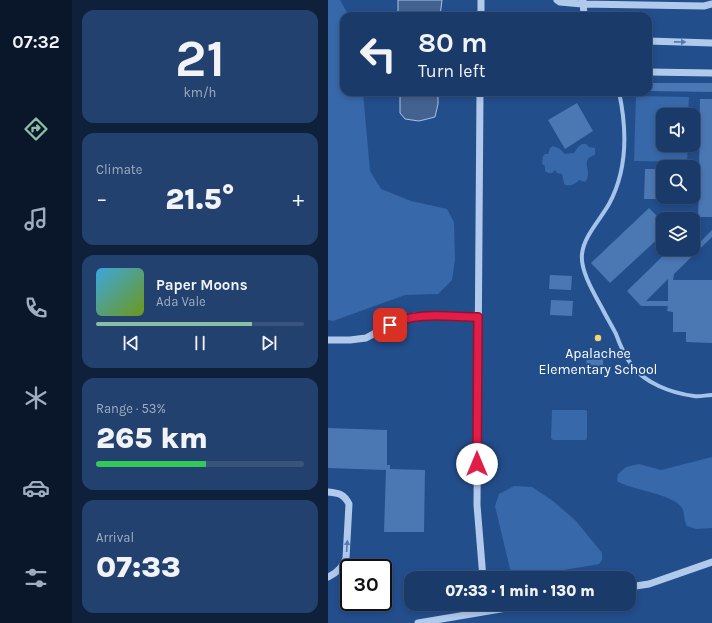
<!DOCTYPE html>
<html lang="en">
<head>
<meta charset="utf-8">
<style>
  :root { --surface:#1a3a69; --page:#23416f; --text:#f1f3f6; --muted:#9fadc0; --line:#38547d; --accent:#8abfa5 }
  body { margin:0; font-family:Karla,sans-serif; background:var(--page); color:var(--text); height:100vh; display:flex; flex-direction:column; font-size:15px; white-space:nowrap }
  * { box-sizing:border-box; margin:0 }
  p { font-size:13px; color:var(--muted) }
  .icon { flex:none; width:22px; height:22px; fill:none; stroke:currentColor; stroke-width:2; stroke-linecap:round; stroke-linejoin:round }
  .map { position:relative; flex:1; overflow:hidden }
  .details { display:flex; flex-direction:column; gap:10px; padding:10px; background:#0e203a; width:256px }
  .details>* { flex:none }
  .hud { position:absolute; left:12px; top:12px; width:312px; height:84px; border-radius:12px; box-shadow:0 2px 6px #0003,0 0 0 1px var(--line); background:#1a3a69; color:var(--text); overflow:hidden }
  .buttons { position:absolute; left:328px; top:108px; display:grid; gap:8px }
  .buttons a { display:grid; place-items:center; width:44px; height:44px; border-radius:8px; background:var(--surface); box-shadow:0 2px 6px #0003,0 0 0 1px var(--line); font-size:20px }
  .speed { position:absolute; left:12px; top:559px; display:flex; gap:8px; font-size:20px; font-weight:700; text-align:center }
  .speed>* { display:grid; place-content:center; width:52px; height:52px; border-radius:50%; background:var(--surface); box-shadow:0 2px 6px #0003,0 0 0 1px var(--line); line-height:1 }
  .speed .limit { border:2px solid #111; border-radius:6px; background:#fff; color:#111 }
  .pin { position:absolute; display:grid; place-items:center; width:34px; height:34px; color:#fff; margin:-17px; border-radius:8px; box-shadow:0 2px 6px #0006 }
  .me { position:absolute; width:44px; margin:-22px; rotate:0deg; stroke-linejoin:round; filter:drop-shadow(0 0 3px #0008) }
  .turn { display:flex; align-items:center; gap:14px; height:84px; padding:0 12px; font-size:18px }
  .turn .icon { width:52px; height:52px; stroke-width:2.5 }
  .turn b { display:block; font-size:28px; line-height:34px }
  .big { font-size:30px; font-weight:800; line-height:1.1 }
  .details .card { flex:1; display:flex; flex-direction:column; justify-content:center; gap:6px; min-width:0; padding:0 14px; border-radius:12px; background:var(--page) }
  .details .dial { align-items:center; gap:0 }
  .dial b { font-size:52px; line-height:1 }
  .song { display:flex; align-items:center; gap:12px }
  .cover { width:48px; height:48px; border-radius:6px; background:linear-gradient(135deg,hsl(200 70% 55%),hsl(80 70% 35%)) }
  .played { height:4px; border-radius:2px; background:linear-gradient(90deg,var(--accent) 75%,var(--line) 75%) }
  .keys { display:flex; justify-content:space-around; direction:ltr }
  .heat { display:flex; justify-content:space-between; align-items:center; font-size:22px; direction:ltr }
  .charge { height:6px; border-radius:3px; background:linear-gradient(90deg,#34c759 53%,var(--line) 0) }
  .trip { position:absolute; left:76px; top:571px; width:232px; height:40px; border-radius:12px; background:var(--surface); box-shadow:0 2px 6px #0003,0 0 0 1px var(--line); font-weight:800; line-height:40px; text-align:center }
  main { display:flex; flex:1; min-height:0 }
  .menu { display:flex; flex-direction:column; width:72px; justify-content:space-around; align-items:center; background:#0a172a; color:var(--muted) }
  .menu .icon { width:28px; height:28px }
  .menu .selected { color:var(--accent) }
  .menu b { font-size:18px; color:var(--text) }
  .map>svg:first-child { display:block }
  .green { fill:#3768a9 }
  .water { fill:#43628f; stroke:#a5c4ec }
  .lines { fill:none; stroke-linecap:round; stroke-linejoin:round }
  .stream { stroke:#a5c4ec; stroke-width:4 }
  .building { fill:#4b77b3; fill-rule:evenodd }
  .minor { stroke:#b1caeb; stroke-width:7 }
  .oneway { fill:#5579ad }
  .route-casing { stroke:#92132f; stroke-width:10 }
  .route { stroke:#e11d48; stroke-width:7 }
  .poi-dot { fill:#f6d473; stroke:#234e8c; stroke-width:1.5 }
  .labels { text-anchor:middle; stroke-width:4; stroke-linejoin:round; paint-order:stroke }
  .poi-label { font-size:14px; fill:#fff; stroke:#234e8c }
</style>
</head>
<body>
<main>
<nav class="menu">
<b>07:32</b>
<svg class="icon selected" aria-label="directions" viewBox="0 0 24 24"><path d="M12 3l9 9-9 9-9-9zM9 14v-3h6M13 9l2 2-2 2"/></svg>
<svg class="icon" aria-label="music" viewBox="0 0 24 24"><path d="M9 18V5l10-2v13"/><circle cx="6" cy="18" r="3"/><circle cx="16" cy="16" r="3"/></svg>
<svg class="icon" aria-label="phone" viewBox="0 0 24 24"><path d="M5 4h4l2 5-3 2q2 4 5 5l2-3 5 2v4C11 20 4 13 5 4z"/></svg>
<svg class="icon" aria-label="climate" viewBox="0 0 24 24"><path d="M12 3v18M4 7l16 10M4 17L20 7"/></svg>
<svg class="icon" aria-label="car" viewBox="0 0 24 24"><path d="M5 17H2v-5l4-1 3-4h7l3 4 3 1v5h-3M9 17h6M6 11h13"/><circle cx="7" cy="17" r="2"/><circle cx="17" cy="17" r="2"/></svg>
<svg class="icon" aria-label="filters" viewBox="0 0 24 24"><path d="M4 7h16M4 17h16"/><circle cx="9" cy="7" r="2"/><circle cx="15" cy="17" r="2"/></svg>
</nav>
<section class="details">
<div class="card dial"><b>21</b><p>km/h</p></div>
<div class="card"><p>Climate</p>
<div class="heat"><a>−</a><b class="big">21.5°</b><a>+</a></div>
</div>
<div class="card">
<div class="song"><i class="cover"></i><div><b>Paper Moons</b><p>Ada Vale</p></div></div>
<div class="played"></div>
<div class="keys"><svg class="icon" aria-label="previous" viewBox="0 0 24 24"><path d="M18 5L8 12l10 7zM5 5v14"/></svg><svg class="icon" aria-label="pause" viewBox="0 0 24 24"><path d="M8 5v14M16 5v14"/></svg><svg class="icon" aria-label="next" viewBox="0 0 24 24"><path d="M6 5l10 7-10 7zM19 5v14"/></svg></div>
</div>
<div class="card"><p>Range · 53%</p><b class="big">265 km</b><div class="charge"></div></div>
<div class="card"><p>Arrival</p><b class="big">07:33</b></div>
</section>
<div class="map">
<svg width="384" height="623" viewBox="0 0 384 623">
  <rect width="100%" height="100%" fill="#234e8c"/>
  <path class="green" d="M0,0H12L21,16H16V92H35L42,171L53,189L83,201L119,209L126,222L127,259L124,280L110,294L77,295L5,321L0,320Z
    M308,96L361,97L360,115H335V145H360L359,162L306,161Z
    M254,144H258L261,147L267,148V155C250,160 266,171 257,182L251,180C247,184 244,186 237,185L236,183L234,174L229,173L227,170L224,173H220L217,171V166L214,164L215,156L217,154H220L222,148L225,146L232,149L237,154L246,153L250,147Z
    M224,410H257L259,411V438L258,440H225L223,438Z
    M384,457V528L368,529L359,526C355,519 357,512 354,508C346,494 303,490 289,481L290,474L298,467L311,464L333,470Z
    M186,486L204,487L225,501L248,521L274,553V560L271,564L195,577L188,574L182,569L167,506L171,494Z"/>
  <path class="water" d="M70,0H114L112,16H70Z
    M72,92H110V104L107,117L91,121L77,119L72,113Z"/>
  <g class="lines">
    <path class="stream" d="M291,92C299,129 300,169 281,204C272,220 256,236 254,254C252,271 267,295 275,310C279,318 284,326 288,334C292,345 296,355 303,364C316,383 343,393 366,396C372,397 378,395 384,395"/>
  </g>
  <path class="building" d="M320,83H384V92L320,91Z
    M372,99H384V217H370L371,188H365V182H371Z
    M249,103L265,131L237,149L220,120Z
    M317,169H335V197H360V199H316Z
    M321,208L335,222V234L282,283L263,263Z
    M384,230V237L346,274L345,280H384V343L358,342V332H345V312L339,311L340,306H313L299,291L342,249H365L369,245L365,240V232L373,241ZM340,279V301H318Z
    M222,275L244,276L243,290L221,289Z
    M223,300L245,301L244,316L222,315Z
    M259,350L275,351V370H258Z
    M0,428L59,430V465H62V469L97,470L96,532H56L58,470L0,468Z"/>
  <g class="lines">
    <path class="minor" d="M229,0L232,2L254,4L376,6L384,4
      M255,0L256,16
      M153,16V0
      M320,41L384,43
      M320,72L384,73
      M152,92L149,505L155,578
      M0,340H22L38,338L71,320L87,316L150,317
      M0,492C11,493 16,494 21,504L18,558C15,567 9,573 0,577
      M301,587L321,584L384,562
      M90,623L203,604"/>
  </g>
  <defs><path id="oneway-solid" d="M-6-.8H1V-3.2L6.5 0L1 3.2V.8H-6Z"/></defs>
  <g class="oneway">
    <use href="#oneway-solid" transform="translate(352 42) rotate(1)"/>
    <use href="#oneway-solid" transform="translate(19 546) rotate(-86)"/>
  </g>
  <g class="lines">
    <g class="route-casing">
      <path id="route" d="M62,325C87,311 122,317 150,317L149,464"/>
    </g>
    <use href="#route" class="route"/>
  </g>
  <circle class="poi-dot" cx="270" cy="338" r="4"/>
  <g class="labels">
    <g class="poi-label">
      <text x="270" y="358">Apalachee<tspan x="270" dy="16">Elementary School</tspan></text>
    </g>
  </g>
</svg>
<div class="buttons">
<a><svg class="icon" aria-label="sound" viewBox="0 0 24 24"><path d="M4 9h4l5-4v14l-5-4H4zM17 9q2 3 0 6"/></svg></a>
<a><svg class="icon" aria-label="search" viewBox="0 0 24 24"><circle cx="10" cy="10" r="6"/><path d="M15 15l6 6"/></svg></a>
<a><svg class="icon" aria-label="layers" viewBox="0 0 24 24"><path d="M12 4l9 5-9 5-9-5zM3 14l9 5 9-5"/></svg></a>
</div>
<div class="speed"><div class="limit">30</div></div>
<div class="pin" style="left:62px;top:325px;background:#d93025"><svg class="icon" aria-label="arrive" viewBox="0 0 24 24"><path d="M6 21V4h12l-3 4 3 4H6"/></svg></div>
<svg class="me" style="left:149px;top:464px" viewBox="-20 -20 40 40"><circle r="19" fill="#fff"/><path d="M0-13L10 11 0 6-10 11z" fill="#e11d48"/></svg>
<div class="trip">07:33 · 1 min · 130 m</div>
<div class="hud">
<div class="turn"><svg class="icon" aria-label="left" viewBox="0 0 24 24"><path d="M17 20v-9H6M10 6l-5 5 5 5"/></svg><div><b>80 m</b>Turn left</div></div>
</div>
</div>
</main>
</body>
</html>
